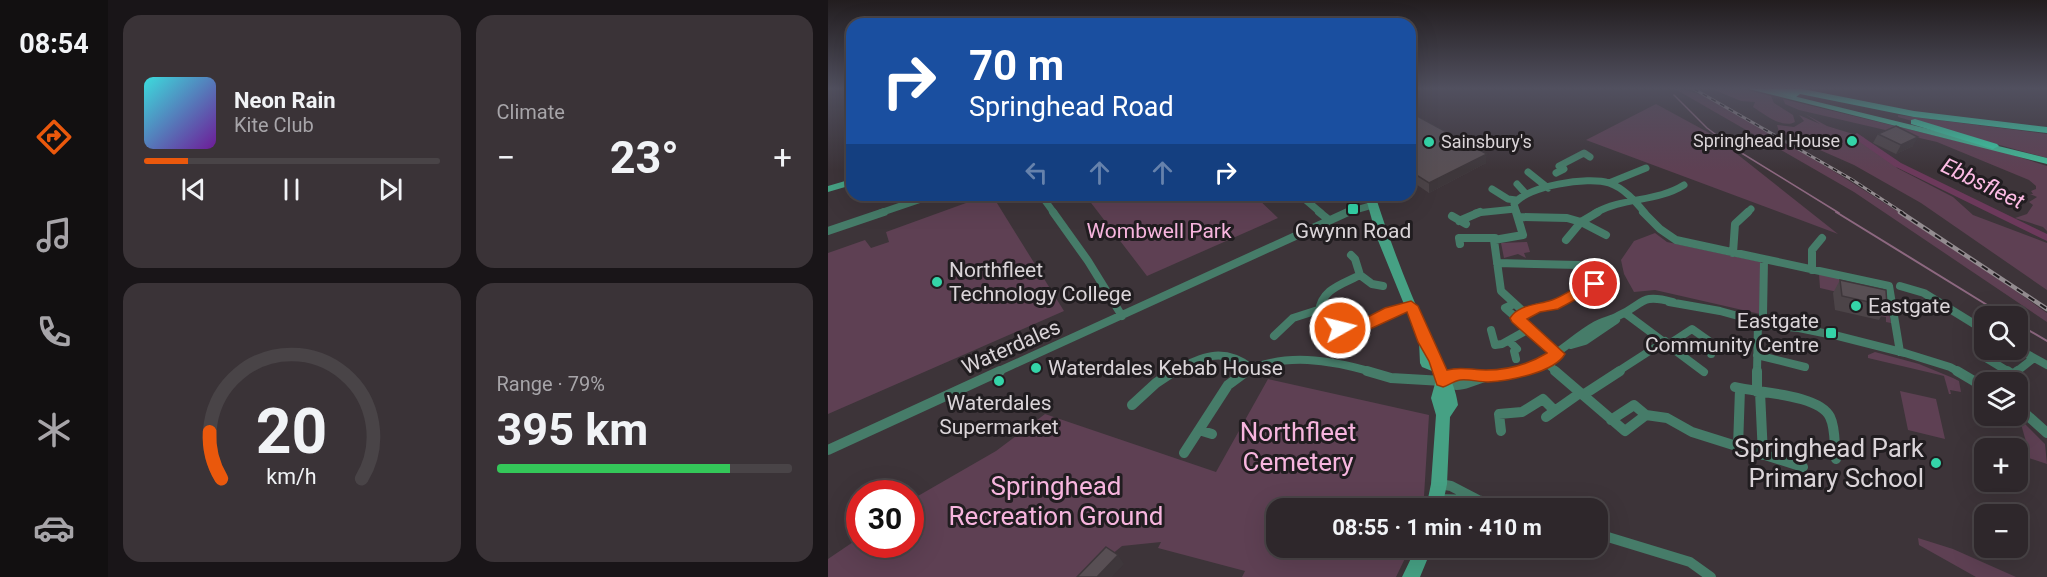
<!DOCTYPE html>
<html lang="en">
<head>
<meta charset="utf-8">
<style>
  :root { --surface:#2e272b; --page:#3a3337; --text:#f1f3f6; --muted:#a7a5a9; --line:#494447; --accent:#ea580c }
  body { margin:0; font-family:Roboto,sans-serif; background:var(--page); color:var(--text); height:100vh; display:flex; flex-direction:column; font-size:22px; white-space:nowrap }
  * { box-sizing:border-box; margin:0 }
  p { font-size:20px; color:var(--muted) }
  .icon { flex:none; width:33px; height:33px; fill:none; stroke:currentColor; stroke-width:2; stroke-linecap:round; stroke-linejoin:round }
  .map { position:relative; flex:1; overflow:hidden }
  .details { display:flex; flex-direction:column; gap:15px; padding:15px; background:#191518; width:720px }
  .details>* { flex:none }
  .top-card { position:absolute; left:18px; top:18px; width:570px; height:183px; border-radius:18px; box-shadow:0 6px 24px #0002,0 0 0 2px var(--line); background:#1a4fa0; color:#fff; overflow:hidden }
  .tools { position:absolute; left:1146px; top:306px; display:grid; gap:12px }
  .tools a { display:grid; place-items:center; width:54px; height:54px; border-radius:12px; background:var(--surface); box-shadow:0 6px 24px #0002,0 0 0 2px var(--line); font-size:30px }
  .speed { position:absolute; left:18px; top:480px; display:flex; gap:12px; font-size:30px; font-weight:700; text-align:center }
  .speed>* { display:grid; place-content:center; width:78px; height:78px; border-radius:50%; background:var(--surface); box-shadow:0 6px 24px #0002,0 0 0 2px var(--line); line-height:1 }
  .speed .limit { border:9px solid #d22; background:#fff; color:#111 }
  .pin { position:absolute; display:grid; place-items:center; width:51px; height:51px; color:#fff; margin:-26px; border:3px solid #fff; border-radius:50%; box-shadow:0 2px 6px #0007 }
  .me { position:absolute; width:66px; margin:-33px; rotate:82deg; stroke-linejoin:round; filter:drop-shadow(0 0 4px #0008) }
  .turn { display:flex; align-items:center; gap:21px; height:126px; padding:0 24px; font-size:27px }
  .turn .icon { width:78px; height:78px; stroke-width:2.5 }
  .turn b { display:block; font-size:42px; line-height:51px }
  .lanes { display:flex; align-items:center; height:57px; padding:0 24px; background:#0003; justify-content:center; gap:30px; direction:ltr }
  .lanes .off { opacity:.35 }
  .big { font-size:45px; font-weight:700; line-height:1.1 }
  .details .card { flex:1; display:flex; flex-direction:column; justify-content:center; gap:9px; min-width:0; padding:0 21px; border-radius:18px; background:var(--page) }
  .details .dial { align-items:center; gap:0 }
  .dial svg { height:156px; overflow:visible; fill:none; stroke:var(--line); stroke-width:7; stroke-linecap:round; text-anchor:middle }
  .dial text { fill:var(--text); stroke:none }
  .song { display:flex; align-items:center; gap:18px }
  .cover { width:72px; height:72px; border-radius:9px; background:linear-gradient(135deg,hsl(180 70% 55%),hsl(280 70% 35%)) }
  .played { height:6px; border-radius:3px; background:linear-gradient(90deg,var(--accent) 15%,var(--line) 15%) }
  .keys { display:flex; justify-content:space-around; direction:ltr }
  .heat { display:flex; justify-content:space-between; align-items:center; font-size:33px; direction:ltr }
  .charge { height:9px; border-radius:4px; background:linear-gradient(90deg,#34c759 79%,var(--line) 0) }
  .details .tiles { flex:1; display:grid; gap:15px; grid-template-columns:repeat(2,1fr) }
  .trip { position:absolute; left:438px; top:498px; width:342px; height:60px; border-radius:18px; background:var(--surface); box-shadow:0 6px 24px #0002,0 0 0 2px var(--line); font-weight:700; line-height:60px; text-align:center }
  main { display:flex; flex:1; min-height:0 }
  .dock { display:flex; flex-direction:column; width:108px; justify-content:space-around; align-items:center; background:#121011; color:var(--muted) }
  .dock .icon { width:42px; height:42px }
  .dock .active { color:var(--accent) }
  .dock b { font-size:27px; color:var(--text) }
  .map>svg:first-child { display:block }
  .green { fill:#5e4053 }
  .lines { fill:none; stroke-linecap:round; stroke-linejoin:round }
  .stream-far1 { stroke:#8d6880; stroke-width:1.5 }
  .stream { stroke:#8d6880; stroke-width:2 }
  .river { fill:#6c395b; fill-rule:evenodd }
  .street-far2 { stroke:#467c69; stroke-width:7 }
  .street-far1 { stroke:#467c69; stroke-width:8 }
  .street { stroke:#467c69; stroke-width:10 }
  .secondary { fill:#46a184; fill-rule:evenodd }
  .primary { fill:#42be99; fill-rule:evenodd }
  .highway { fill:#38d8ab; fill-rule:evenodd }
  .rail-far1-casing { stroke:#938c90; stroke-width:3 }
  .rail-casing { stroke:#938c90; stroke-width:4.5 }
  .rail-far1 { stroke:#211d20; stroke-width:1.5; stroke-dasharray:5; stroke-linecap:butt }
  .rail { stroke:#211d20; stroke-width:2; stroke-dasharray:7; stroke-linecap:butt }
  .wall { fill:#4c4448 }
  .shaded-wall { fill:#3e373b }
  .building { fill:#584f54; stroke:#3e373b; stroke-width:1.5 }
  .route { fill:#ea580c; stroke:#983908; stroke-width:1.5 }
  .poi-dot { fill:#34d4a8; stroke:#211d20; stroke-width:2 }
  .labels { text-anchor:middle; stroke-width:6; stroke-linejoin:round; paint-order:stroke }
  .far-poi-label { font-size:18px; fill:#dad4d8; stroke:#211d20; text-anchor:end }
  .park-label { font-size:21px; fill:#f7b5de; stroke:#211d20 }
  .poi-label { font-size:21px; fill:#dad4d8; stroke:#211d20; text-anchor:start }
  .street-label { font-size:21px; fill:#dad4d8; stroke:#211d20 }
  .water-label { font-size:22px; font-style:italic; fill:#fdbbe4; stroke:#211d20 }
  .near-park-label { font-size:26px; fill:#f7b5de; stroke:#211d20 }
  .near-poi-label { font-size:26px; fill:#dad4d8; stroke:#211d20; text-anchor:end }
</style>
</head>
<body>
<main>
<nav class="dock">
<b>08:54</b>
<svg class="icon active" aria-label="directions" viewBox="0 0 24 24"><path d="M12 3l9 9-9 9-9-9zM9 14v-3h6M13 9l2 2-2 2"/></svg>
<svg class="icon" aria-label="music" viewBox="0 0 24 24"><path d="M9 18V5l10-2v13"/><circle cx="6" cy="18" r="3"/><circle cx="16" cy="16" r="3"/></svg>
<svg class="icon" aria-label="phone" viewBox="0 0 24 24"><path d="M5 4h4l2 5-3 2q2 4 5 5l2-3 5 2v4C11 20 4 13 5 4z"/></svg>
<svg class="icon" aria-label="climate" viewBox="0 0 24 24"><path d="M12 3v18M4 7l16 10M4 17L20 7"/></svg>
<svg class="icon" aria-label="car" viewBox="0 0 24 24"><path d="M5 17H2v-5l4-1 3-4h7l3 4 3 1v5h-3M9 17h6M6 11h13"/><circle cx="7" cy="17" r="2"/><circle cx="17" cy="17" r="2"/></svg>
</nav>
<section class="details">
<div class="tiles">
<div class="card">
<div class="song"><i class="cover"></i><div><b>Neon Rain</b><p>Kite Club</p></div></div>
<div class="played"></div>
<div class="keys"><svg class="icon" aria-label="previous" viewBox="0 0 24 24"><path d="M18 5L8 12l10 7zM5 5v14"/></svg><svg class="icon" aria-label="pause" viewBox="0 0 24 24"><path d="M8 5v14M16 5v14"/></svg><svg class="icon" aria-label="next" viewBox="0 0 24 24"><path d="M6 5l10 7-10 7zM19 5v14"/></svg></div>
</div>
<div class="card"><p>Climate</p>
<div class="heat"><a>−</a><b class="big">23°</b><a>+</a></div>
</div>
<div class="card dial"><svg viewBox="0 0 100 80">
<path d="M14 69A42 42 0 1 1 86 69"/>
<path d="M14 69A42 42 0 0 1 8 45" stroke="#ea580c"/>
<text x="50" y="56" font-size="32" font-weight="700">20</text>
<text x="50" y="72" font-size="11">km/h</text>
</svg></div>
<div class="card"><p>Range · 79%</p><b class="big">395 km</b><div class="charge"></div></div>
</div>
</section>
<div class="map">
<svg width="1219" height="577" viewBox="0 0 1219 577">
  <rect width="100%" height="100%" fill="#3d3439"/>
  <path class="green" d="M847,89C873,89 902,111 925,124C1027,181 1124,246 1219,313V322L1026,192Z
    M884,89H915L943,96L946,103L965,115L967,122C954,129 936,114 925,107L927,102L913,101Z
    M955,99L1175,152L1219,166V231L1215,227L1187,218L1199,214L1205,205L1201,202L1209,197L1202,194H1205L1203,191L1208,189V186L1201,180L1109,142L971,110L957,104Z
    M828,104L885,135L1010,234L758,140Z
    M977,114L999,126L1035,137L1041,144L1072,163L1068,166L1069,168L1125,197L1145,215L1219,243V290L1093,203L1026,165L951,132L949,125L966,127L976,121L971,115L992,124Z
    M1070,115L1219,134V158L1070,117Z
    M160,195H164L236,311L0,414V253L37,240L43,248L61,242L58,232Z
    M257,195H426L450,218L319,276Z
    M827,233L839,242L933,262L932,314L827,290L806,292L796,274L793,260L806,241Z
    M699,242L702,252L696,253L698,258L690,254L676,258L673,243Z
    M991,274L1054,288L1057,292L1063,323L1058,322V317L1051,316L1048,301L992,288Z
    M1047,352L1091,364L1125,378L1131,381L1133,392L1122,390L1123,394H1121L1116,376L1112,375L1040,358V355Z
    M440,379L601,415L596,496L593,508H448V548H582L568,577H414L417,571L330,548L333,542L294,546L256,577H0V559L31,538L32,544H82L83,500L168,451L217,414L388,472Z
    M1072,391L1108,399L1117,439L1080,430Z
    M1181,416H1189L1217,444L1219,464L1195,456H1202L1193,424L1185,422Z
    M1090,538L1125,549L1188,577H1148L1091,545Z"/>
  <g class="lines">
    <path class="stream-far1" d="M846,95L879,128L907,149L1011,213"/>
    <path class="stream" d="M1008,212L1177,316
      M1190,324L1219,341"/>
    <path class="river" d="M1029,133L1073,163L1219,234V241L1066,166L1026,138L1024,136Z"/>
    <path class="street-far2" d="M700,172L720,188
      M728,173L736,169L731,166L756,153L762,157
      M781,183L818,168
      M689,184L698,194
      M664,189L680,199L688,200
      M213,195L226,213
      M472,195L493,213
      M52,213L105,195
      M517,213L545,205
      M648,213L687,209
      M689,213L686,204C699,186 760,176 781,183C796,188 807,201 817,213
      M767,213C796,197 829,202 856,185
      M919,213L923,209"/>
    <path class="street-far1" d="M225,212L260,261L294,316
      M491,212L501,220
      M688,212L695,235L666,240L673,291L697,313
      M815,212L832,229L848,240L1061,286L1072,352
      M624,216L638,224
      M691,217L739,218L753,222L770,212
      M631,221L652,212
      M0,231L56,212
      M738,240L753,222L778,235
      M632,244L631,238H667
      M905,253L907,224L920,212
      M523,255L527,259L532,275
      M669,263L751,265L765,273L770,280L725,306L710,307L689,318
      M984,270V250L994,238
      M532,275C515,284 493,289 491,312C515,346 552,316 583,306
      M532,275L544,284L555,286
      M1072,286L1096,293L1156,330
      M841,302L892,311L946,326L971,328L1010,336L1077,353L1122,367L1131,372
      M686,304L677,308L730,354
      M797,313L876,372
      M935,315L936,260
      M663,330L667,345L674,344L701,329
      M446,336L465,318L490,310
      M681,341L689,349L686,351L688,359
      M841,344L864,329L881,341L883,354
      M743,345L757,341L788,320
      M1190,349L1219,365
      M929,355L977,367
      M1158,358L1181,372
      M717,362L729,372
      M169,372L520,212
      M344,372C372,357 395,346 423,368
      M416,372C457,352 502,360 544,372
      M687,372C719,367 741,340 768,325C775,321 783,320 790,316C817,304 811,293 845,302
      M789,372L837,341
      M929,372L930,322
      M1188,372L1206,358"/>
    <path class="street" d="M539,371L563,378L615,381C632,391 644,379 661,376C672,374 683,374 694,371
      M727,371L797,431L818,415L839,418L864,432L975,467
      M1129,371L1156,387
      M1179,371L1185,375
      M615,381L635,374L657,376
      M1176,382L1190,371
      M907,387C930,393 991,394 1002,417C1008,429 1006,446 1008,459
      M929,392V371
      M932,392L935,455
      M755,395L792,371
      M304,405L328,383L346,371
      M1190,407L1219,433
      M718,417L752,393
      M783,420L806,405L818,415
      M371,430L384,434
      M673,431L671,414L694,412L715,399L726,410
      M910,447L912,389
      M0,450L172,371
      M356,453L400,385L419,371
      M611,484L623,486L650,500L683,508
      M608,499L650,500
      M770,534L862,562L883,577"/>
    <path class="secondary" d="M24,179V185L0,192V186Z
      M537,195H547C562,242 580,288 600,333C610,357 627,379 630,405L622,417L619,484L614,508H598L603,484L608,415L603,398L608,380L604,371L594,367L592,363L591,341L549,238Z
      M588,548H604L592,577H574Z"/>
    <path class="primary" d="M921,89H937L1219,158V164Z"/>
    <path class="highway" d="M938,89H975L1086,111L1219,127V133L1086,117L972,94L967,98Z
      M1087,119L1169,144L1171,146L1165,149L1083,124V120Z"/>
    <g class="rail-far1-casing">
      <path id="rail-far1" d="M866,89L1023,179L1075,213"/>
    </g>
    <g class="rail-casing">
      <path id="rail" d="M1072,212L1219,309"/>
    </g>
    <use href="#rail-far1" class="rail-far1"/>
    <use href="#rail" class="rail"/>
  </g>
  <path class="wall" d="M582,112L658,163L601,193L582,180Z
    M1050,134L1085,146L1068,154L1045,143Z
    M1012,280L1059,306L1051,320L1007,310L1005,293Z"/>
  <path class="shaded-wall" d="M1090,137L1085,146L1068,154L1073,145Z
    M659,154L658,163L601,193V183Z
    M290,555L296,564L284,577H269Z"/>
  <path class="building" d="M582,112L659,154L601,183L582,171Z
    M1068,126L1090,137L1073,145L1050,134Z
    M1012,280L1058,290L1059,306L1014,296Z
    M278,547L290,555L269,577H249Z"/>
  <linearGradient id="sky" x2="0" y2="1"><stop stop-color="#221d1f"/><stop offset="0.52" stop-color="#51505f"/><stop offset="1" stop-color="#51505f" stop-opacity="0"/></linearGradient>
  <rect width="1219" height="170" fill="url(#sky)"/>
  <path class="route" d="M767,279L773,284L771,287L730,309L712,312L699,319L737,354C726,373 680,381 660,382C650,382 642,379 632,380C626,381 621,385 615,387L609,385L601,361L590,342L579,312L542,329L512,333L505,328L507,324L534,320L557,308L583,301L590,306L619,370C633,366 644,370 658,370C680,370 701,364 719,353L684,322L682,318C691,304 710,305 724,300C739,295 751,283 767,279Z"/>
  <g class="poi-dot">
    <circle cx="1024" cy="141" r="6"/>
    <circle cx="601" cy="142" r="6"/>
    <rect x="519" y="203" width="12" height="12" rx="3"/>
    <circle cx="109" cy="282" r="6"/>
    <circle cx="1028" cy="306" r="6"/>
    <rect x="997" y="327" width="12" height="12" rx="3"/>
    <circle cx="208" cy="368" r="6"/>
    <circle cx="171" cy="381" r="6"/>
    <circle cx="1108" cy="463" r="6"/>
  </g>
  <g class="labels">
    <g class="far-poi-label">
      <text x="1012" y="147">Springhead House</text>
      <text x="613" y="148" text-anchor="start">Sainsbury's</text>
    </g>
    <g class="park-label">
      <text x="331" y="238">Wombwell Park</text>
    </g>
    <g class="poi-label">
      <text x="525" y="238" text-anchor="middle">Gwynn Road</text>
      <text x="121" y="277">Northfleet<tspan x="121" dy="24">Technology College</tspan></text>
      <text x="1040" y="313">Eastgate</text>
      <text x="991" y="328" text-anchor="end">Eastgate<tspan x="991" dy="24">Community Centre</tspan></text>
      <text x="220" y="375">Waterdales Kebab House</text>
      <text x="171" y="410" text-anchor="middle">Waterdales<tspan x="171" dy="24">Supermarket</tspan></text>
    </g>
    <g class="street-label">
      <text transform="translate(183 347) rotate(-24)" y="7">Waterdales</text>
    </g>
    <g class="water-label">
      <text transform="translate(1155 183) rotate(26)" y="8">Ebbsfleet</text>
    </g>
    <g class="near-park-label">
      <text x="470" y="441">Northfleet<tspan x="470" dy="30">Cemetery</tspan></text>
      <text x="228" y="495">Springhead<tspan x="228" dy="30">Recreation Ground</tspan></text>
    </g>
    <g class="near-poi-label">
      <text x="1096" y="457">Springhead Park<tspan x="1096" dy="30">Primary School</tspan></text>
    </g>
  </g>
</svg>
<div class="tools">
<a><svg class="icon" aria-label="search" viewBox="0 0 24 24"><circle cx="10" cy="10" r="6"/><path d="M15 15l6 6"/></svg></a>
<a><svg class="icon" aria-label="layers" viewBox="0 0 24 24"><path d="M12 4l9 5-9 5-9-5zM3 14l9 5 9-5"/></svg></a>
<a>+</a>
<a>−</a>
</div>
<div class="speed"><div class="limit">30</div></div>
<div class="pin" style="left:767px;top:284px;background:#d93025"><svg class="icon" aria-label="arrive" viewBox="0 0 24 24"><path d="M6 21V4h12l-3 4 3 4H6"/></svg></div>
<svg class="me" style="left:512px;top:328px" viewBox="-20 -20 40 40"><circle r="17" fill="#ea580c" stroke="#fff" stroke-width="3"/><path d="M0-11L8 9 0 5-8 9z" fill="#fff"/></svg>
<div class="trip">08:55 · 1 min · 410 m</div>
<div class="top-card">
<div class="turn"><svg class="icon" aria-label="right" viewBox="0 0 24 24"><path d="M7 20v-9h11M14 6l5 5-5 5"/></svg><div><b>70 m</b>Springhead Road</div></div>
<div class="lanes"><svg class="icon off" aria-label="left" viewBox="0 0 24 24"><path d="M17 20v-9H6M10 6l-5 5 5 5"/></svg><svg class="icon off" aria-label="ahead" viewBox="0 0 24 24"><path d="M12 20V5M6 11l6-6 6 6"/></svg><svg class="icon off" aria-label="ahead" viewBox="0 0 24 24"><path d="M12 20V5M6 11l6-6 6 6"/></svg><svg class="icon" aria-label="right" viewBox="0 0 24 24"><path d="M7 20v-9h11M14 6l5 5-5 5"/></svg></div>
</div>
</div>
</main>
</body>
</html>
